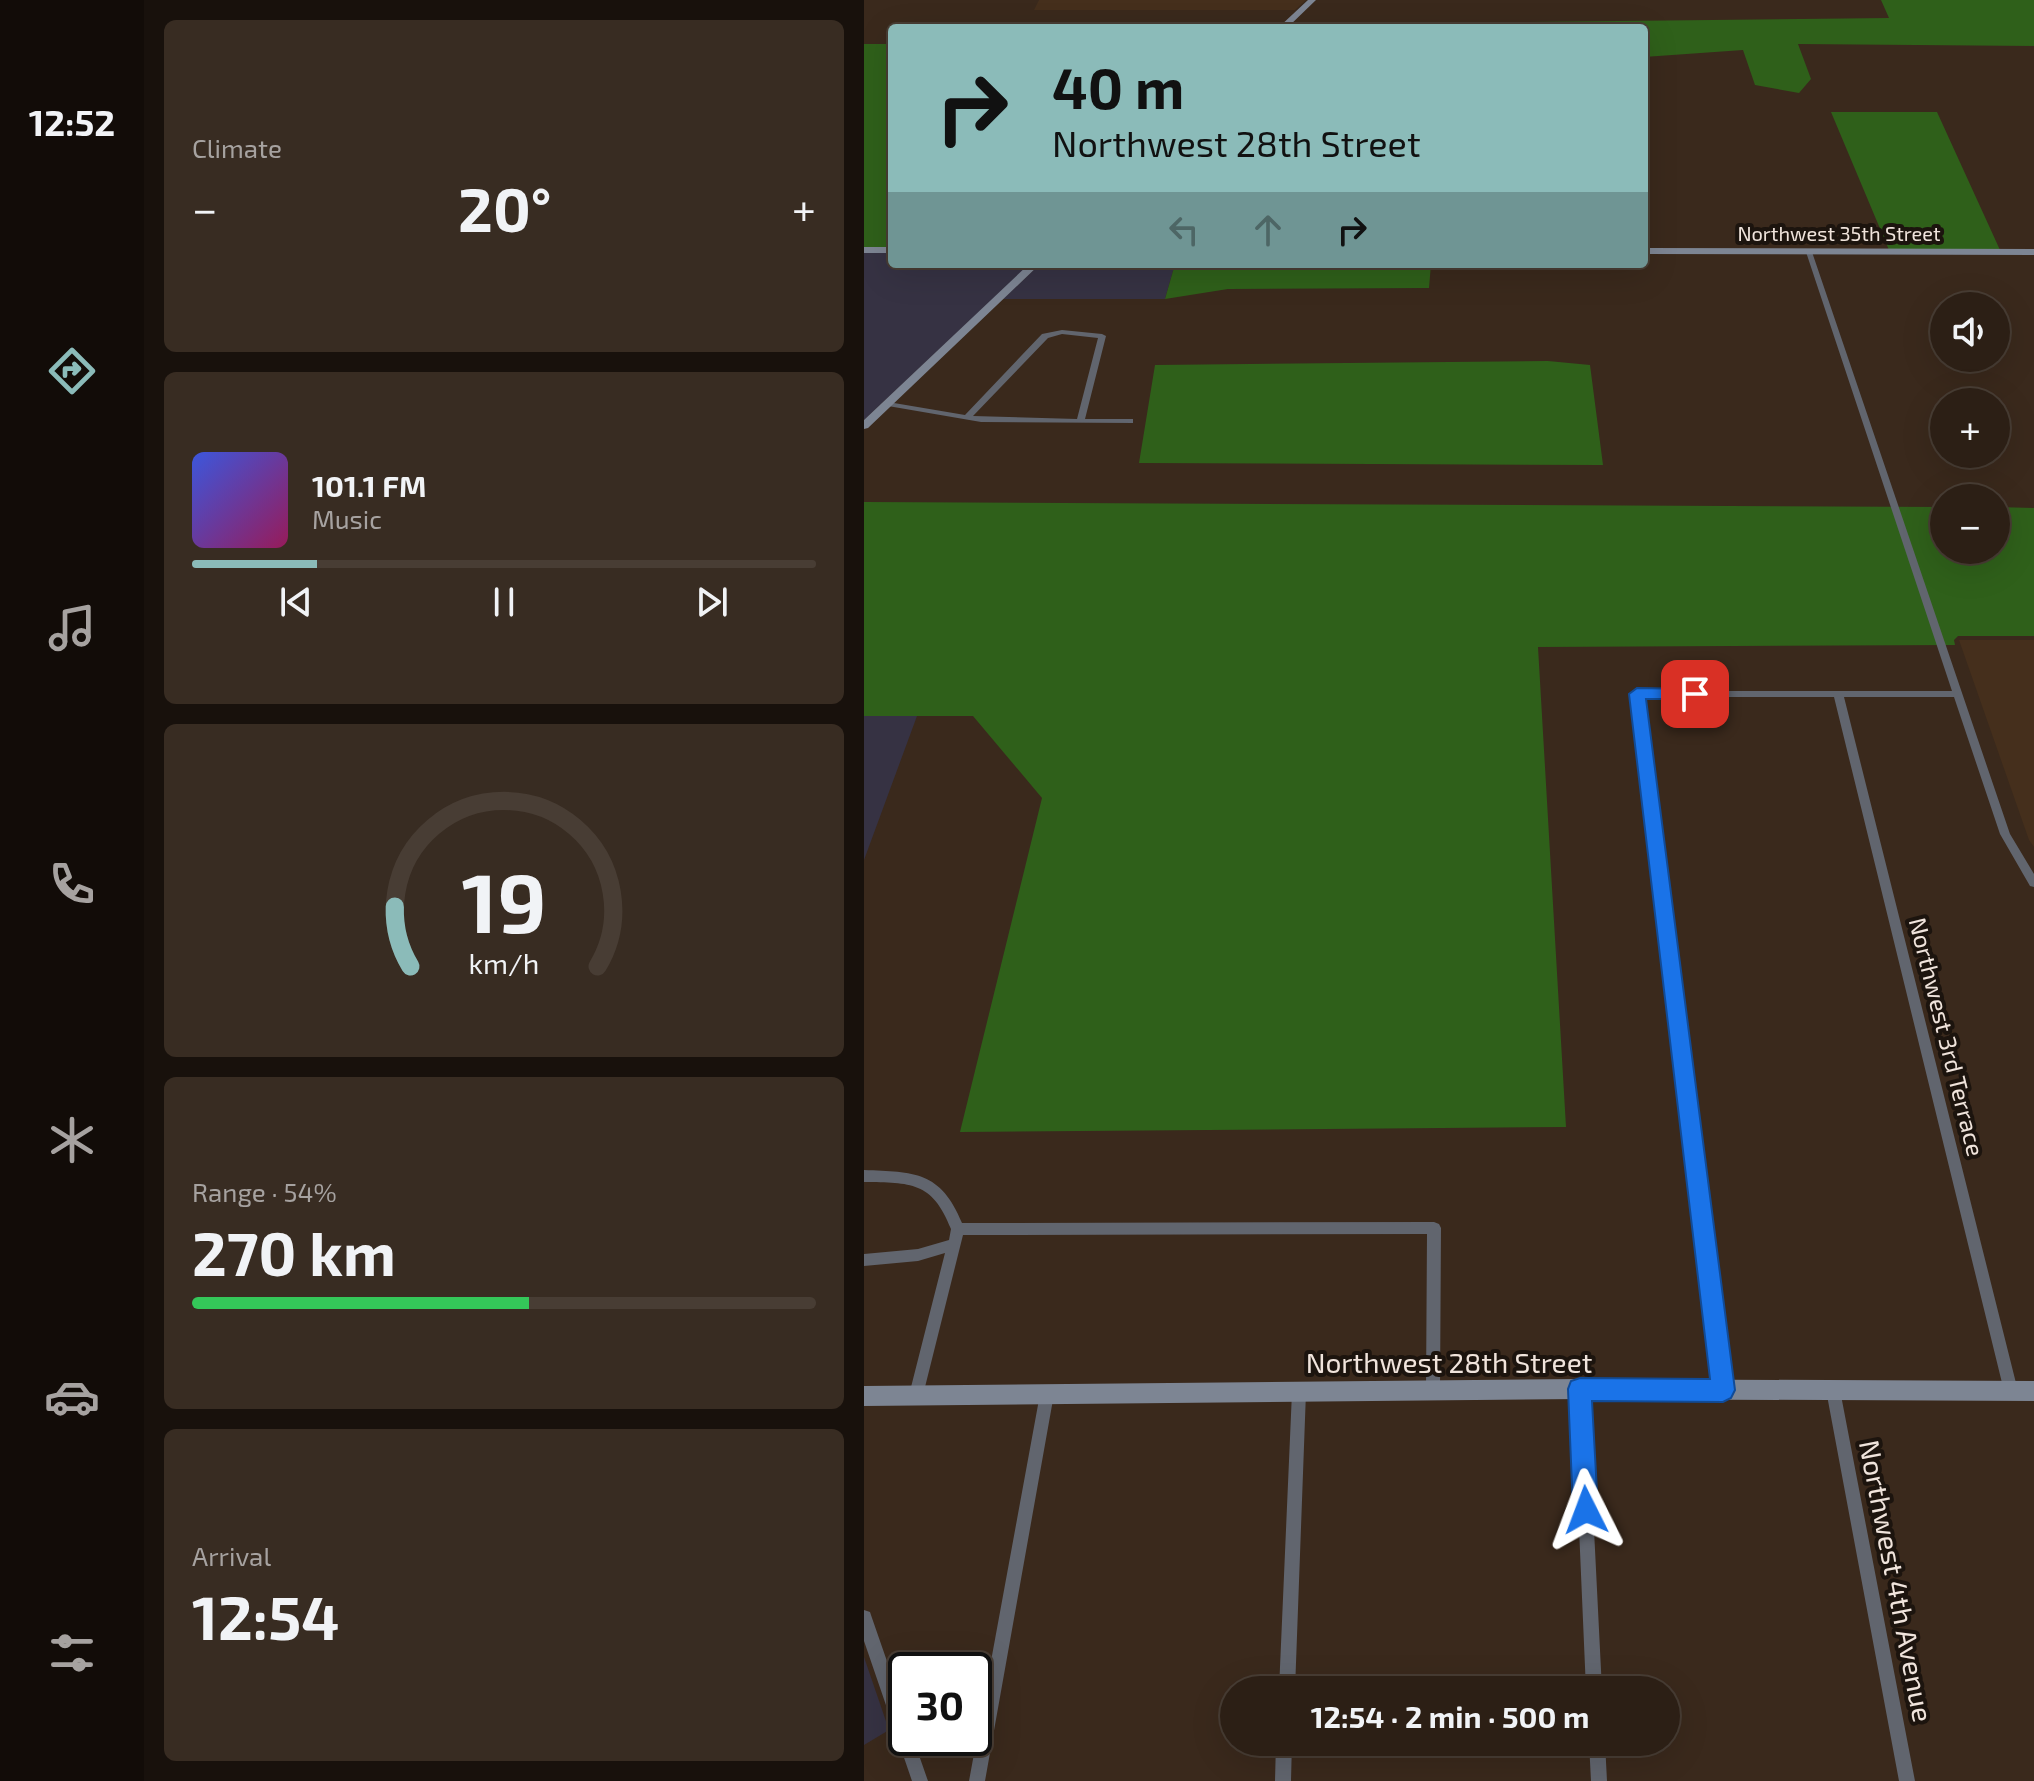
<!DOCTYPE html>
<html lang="en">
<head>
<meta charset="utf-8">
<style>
  :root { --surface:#2c1f15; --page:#382c22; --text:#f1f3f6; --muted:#a6a2a0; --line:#483d34; --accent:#8bbbb9 }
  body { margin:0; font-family:"Exo 2",sans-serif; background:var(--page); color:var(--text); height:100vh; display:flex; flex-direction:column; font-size:30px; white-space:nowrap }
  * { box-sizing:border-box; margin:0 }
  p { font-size:26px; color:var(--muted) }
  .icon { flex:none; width:44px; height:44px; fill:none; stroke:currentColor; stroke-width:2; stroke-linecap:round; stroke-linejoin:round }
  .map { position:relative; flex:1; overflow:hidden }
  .panel { display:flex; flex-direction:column; gap:20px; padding:20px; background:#18110c; width:720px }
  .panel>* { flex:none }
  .guide { position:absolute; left:24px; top:24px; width:760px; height:244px; border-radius:8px; box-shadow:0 8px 32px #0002,0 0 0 2px var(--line); background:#8bbbb9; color:#111; overflow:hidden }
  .tools { position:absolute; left:1066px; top:292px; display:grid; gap:16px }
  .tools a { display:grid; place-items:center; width:80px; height:80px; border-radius:50%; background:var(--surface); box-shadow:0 8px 32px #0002,0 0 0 2px var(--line); font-size:40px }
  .speed { position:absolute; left:24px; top:1652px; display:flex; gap:16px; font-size:40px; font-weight:700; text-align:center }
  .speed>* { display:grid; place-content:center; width:104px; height:104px; border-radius:50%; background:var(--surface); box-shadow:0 8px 32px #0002,0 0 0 2px var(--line); line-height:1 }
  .speed .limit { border:4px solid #111; border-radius:12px; background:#fff; color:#111 }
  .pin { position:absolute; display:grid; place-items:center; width:68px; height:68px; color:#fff; margin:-34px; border-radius:16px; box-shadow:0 4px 12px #0006 }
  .me { position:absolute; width:88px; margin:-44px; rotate:357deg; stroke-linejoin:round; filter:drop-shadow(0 0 6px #0008) }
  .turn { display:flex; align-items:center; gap:28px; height:168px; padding:0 32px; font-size:36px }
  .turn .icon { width:104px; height:104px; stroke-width:2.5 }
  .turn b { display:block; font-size:56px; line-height:68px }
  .lanes { display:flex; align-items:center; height:76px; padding:0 32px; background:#0003; justify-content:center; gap:40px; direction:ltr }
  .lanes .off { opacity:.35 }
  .big { font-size:60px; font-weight:700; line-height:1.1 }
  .panel .widget { flex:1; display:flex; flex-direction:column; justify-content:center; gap:12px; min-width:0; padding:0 28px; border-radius:12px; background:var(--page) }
  .panel .dial { align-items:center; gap:0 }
  .dial svg { height:208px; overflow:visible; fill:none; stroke:var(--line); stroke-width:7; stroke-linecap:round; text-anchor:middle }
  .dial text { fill:var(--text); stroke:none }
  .song { display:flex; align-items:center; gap:24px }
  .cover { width:96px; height:96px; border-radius:12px; background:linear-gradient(135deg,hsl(230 70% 55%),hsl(330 70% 35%)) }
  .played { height:8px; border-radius:4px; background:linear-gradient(90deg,var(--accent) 20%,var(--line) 20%) }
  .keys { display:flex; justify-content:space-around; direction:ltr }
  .heat { display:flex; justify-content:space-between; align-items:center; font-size:44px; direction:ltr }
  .charge { height:12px; border-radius:6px; background:linear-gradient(90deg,#34c759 54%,var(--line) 0) }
  .trip { position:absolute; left:356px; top:1676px; width:460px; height:80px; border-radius:40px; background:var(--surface); box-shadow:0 8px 32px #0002,0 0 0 2px var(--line); font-weight:700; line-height:80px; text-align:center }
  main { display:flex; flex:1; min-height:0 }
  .menu { display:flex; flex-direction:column; width:144px; justify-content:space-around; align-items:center; background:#120c08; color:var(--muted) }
  .menu .icon { width:56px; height:56px }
  .menu .current { color:var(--accent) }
  .menu b { font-size:36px; color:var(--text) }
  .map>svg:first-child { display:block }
  .commercial { fill:#363243 }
  .built { fill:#452f1c }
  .green { fill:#2f601a }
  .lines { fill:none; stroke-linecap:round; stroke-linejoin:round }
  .street { fill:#61656e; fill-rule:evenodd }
  .secondary { fill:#7d8593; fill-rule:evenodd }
  .route { fill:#1a73e8; stroke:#114b97; stroke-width:2 }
  .labels { text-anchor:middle; stroke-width:8; stroke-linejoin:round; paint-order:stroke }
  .far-street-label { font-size:20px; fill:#f0e4dc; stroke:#1c140e }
  .street-label { font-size:24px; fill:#f0e4dc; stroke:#1c140e }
  .near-street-label { font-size:28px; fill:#f0e4dc; stroke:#1c140e }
</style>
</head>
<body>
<main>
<nav class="menu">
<b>12:52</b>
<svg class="icon current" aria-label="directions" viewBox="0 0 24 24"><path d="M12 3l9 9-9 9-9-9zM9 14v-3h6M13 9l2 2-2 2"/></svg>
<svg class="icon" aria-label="music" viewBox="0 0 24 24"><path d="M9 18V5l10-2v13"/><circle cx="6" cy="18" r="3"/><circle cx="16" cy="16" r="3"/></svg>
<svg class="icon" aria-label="phone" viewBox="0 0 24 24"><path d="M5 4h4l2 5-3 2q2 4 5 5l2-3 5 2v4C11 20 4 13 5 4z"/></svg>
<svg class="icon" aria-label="climate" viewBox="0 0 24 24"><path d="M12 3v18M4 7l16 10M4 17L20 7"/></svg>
<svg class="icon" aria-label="car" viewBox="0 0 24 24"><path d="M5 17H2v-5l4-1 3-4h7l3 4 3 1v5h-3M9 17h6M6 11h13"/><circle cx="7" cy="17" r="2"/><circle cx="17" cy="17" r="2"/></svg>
<svg class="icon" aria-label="filters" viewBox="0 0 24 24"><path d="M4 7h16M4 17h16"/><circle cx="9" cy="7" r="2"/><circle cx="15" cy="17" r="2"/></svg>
</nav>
<section class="panel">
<div class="widget"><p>Climate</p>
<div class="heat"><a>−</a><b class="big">20°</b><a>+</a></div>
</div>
<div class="widget">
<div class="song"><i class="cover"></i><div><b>101.1 FM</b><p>Music</p></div></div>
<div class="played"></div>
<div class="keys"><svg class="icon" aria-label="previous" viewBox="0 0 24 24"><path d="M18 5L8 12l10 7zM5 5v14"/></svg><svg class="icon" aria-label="pause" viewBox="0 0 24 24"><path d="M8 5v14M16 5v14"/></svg><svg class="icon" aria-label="next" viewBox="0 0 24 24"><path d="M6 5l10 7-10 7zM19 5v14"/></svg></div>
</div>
<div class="widget dial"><svg viewBox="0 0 100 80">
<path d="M14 69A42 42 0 1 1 86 69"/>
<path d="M14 69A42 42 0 0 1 8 46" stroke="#8bbbb9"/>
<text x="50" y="56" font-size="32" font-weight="700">19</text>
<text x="50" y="72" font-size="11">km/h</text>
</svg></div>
<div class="widget"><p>Range · 54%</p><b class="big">270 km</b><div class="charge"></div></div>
<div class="widget"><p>Arrival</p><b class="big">12:54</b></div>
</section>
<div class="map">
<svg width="1170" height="1781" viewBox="0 0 1170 1781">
  <rect width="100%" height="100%" fill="#3a291c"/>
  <path class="commercial" d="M0,252H28V264H166L0,420Z
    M176,264H311L301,299H139Z
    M0,716H53L0,860Z
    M0,1657L25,1730L0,1745Z"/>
  <path class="built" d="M175,0H442L431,10H170Z
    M1095,640H1170V847L1165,840Z"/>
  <path class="green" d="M1017,0H1170V46L934,44L947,79L935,93L891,85L879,50L780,57V28H662L663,22L1025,18Z
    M0,44H28V247H0Z
    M967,112H1073L1136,250H1025Z
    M311,264H567L565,288L364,289L301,299Z
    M684,361L726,365L739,465L275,463L291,365Z
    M0,502L1080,507V550H1132V507L1170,508V636H1094L1090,640L1091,645L674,647L702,1127L96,1132L178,798L109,716H0Z"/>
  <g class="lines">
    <path class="street" d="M943,251L948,252L1146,834L1170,874V887L1166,886L1136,834L1090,697H980L1154,1391L1152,1396L1147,1398L1142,1396L1140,1391L970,697H778L866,1390L864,1395L859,1397L854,1395L852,1390L768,694L773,691H1088L942,252Z
      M198,330L238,334L242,336L221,419H269V423L117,422L24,406L20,404L24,402L101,415L178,334ZM198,334L234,338L213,419L109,416L184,338Z
      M0,1170C50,1172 77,1171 98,1223L570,1222L575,1224L577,1228L576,1390L574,1395L569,1397L564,1395L562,1390L563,1234L99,1235L59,1395L57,1400L52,1402L47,1400L45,1395L81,1253L54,1261L0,1266V1254L54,1249L85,1240L87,1229C68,1181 47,1183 0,1182Z
      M716,1382L721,1384L723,1389L738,1690H722L709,1389L711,1384Z
      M969,1383L974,1385L976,1390L1051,1781H1035L962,1390L964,1385Z
      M435,1385L440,1387L442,1392L431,1690H415L428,1392L430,1387Z
      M183,1387L188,1389L190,1394L121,1781H105L176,1394L178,1389Z
      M0,1610L6,1612L8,1618L42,1716V1738H49L64,1781H48L0,1641Z
      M412,1742H428L427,1781H411Z
      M725,1742H741L743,1781H727Z"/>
    <path class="secondary" d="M444,0H452L423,28H414Z
      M0,247H28V253H0Z
      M780,248L1170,249V255L780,254Z
      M165,264H176L4,428L0,429V420Z
      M716,1379L1170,1381V1401L716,1399L0,1406V1386Z"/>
  </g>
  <path class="route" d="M773,688L831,689L839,694L831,699H782L871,1390L867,1398L859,1402L728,1401L734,1510L730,1518L722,1522L713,1518L709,1510L704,1389L707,1381L716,1378L846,1379L765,694Z"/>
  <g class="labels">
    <g class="far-street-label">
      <text x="975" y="241">Northwest 35th Street</text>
    </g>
    <g class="street-label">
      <text transform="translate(1082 1037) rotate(76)" y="8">Northwest 3rd Terrace</text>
    </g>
    <g class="near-street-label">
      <text x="585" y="1373">Northwest 28th Street</text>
      <text transform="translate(1032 1581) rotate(79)" y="10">Northwest 4th Avenue</text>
    </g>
  </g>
</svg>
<div class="tools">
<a><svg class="icon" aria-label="sound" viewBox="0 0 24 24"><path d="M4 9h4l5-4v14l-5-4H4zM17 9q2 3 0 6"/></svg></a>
<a>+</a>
<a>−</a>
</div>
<div class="speed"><div class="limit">30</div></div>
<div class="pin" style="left:831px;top:694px;background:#d93025"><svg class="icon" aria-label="arrive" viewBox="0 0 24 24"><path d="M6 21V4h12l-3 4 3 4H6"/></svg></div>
<svg class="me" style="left:722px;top:1510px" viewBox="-20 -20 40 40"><path d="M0-17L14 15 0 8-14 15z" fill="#1a73e8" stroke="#fff" stroke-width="4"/></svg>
<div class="trip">12:54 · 2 min · 500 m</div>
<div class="guide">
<div class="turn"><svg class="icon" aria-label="right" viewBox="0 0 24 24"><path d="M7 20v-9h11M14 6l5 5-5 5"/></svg><div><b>40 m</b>Northwest 28th Street</div></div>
<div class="lanes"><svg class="icon off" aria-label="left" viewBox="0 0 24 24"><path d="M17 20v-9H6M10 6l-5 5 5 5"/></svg><svg class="icon off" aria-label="ahead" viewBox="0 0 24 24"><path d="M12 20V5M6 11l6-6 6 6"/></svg><svg class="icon" aria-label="right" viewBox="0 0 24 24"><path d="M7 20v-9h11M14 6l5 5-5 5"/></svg></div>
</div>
</div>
</main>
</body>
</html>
